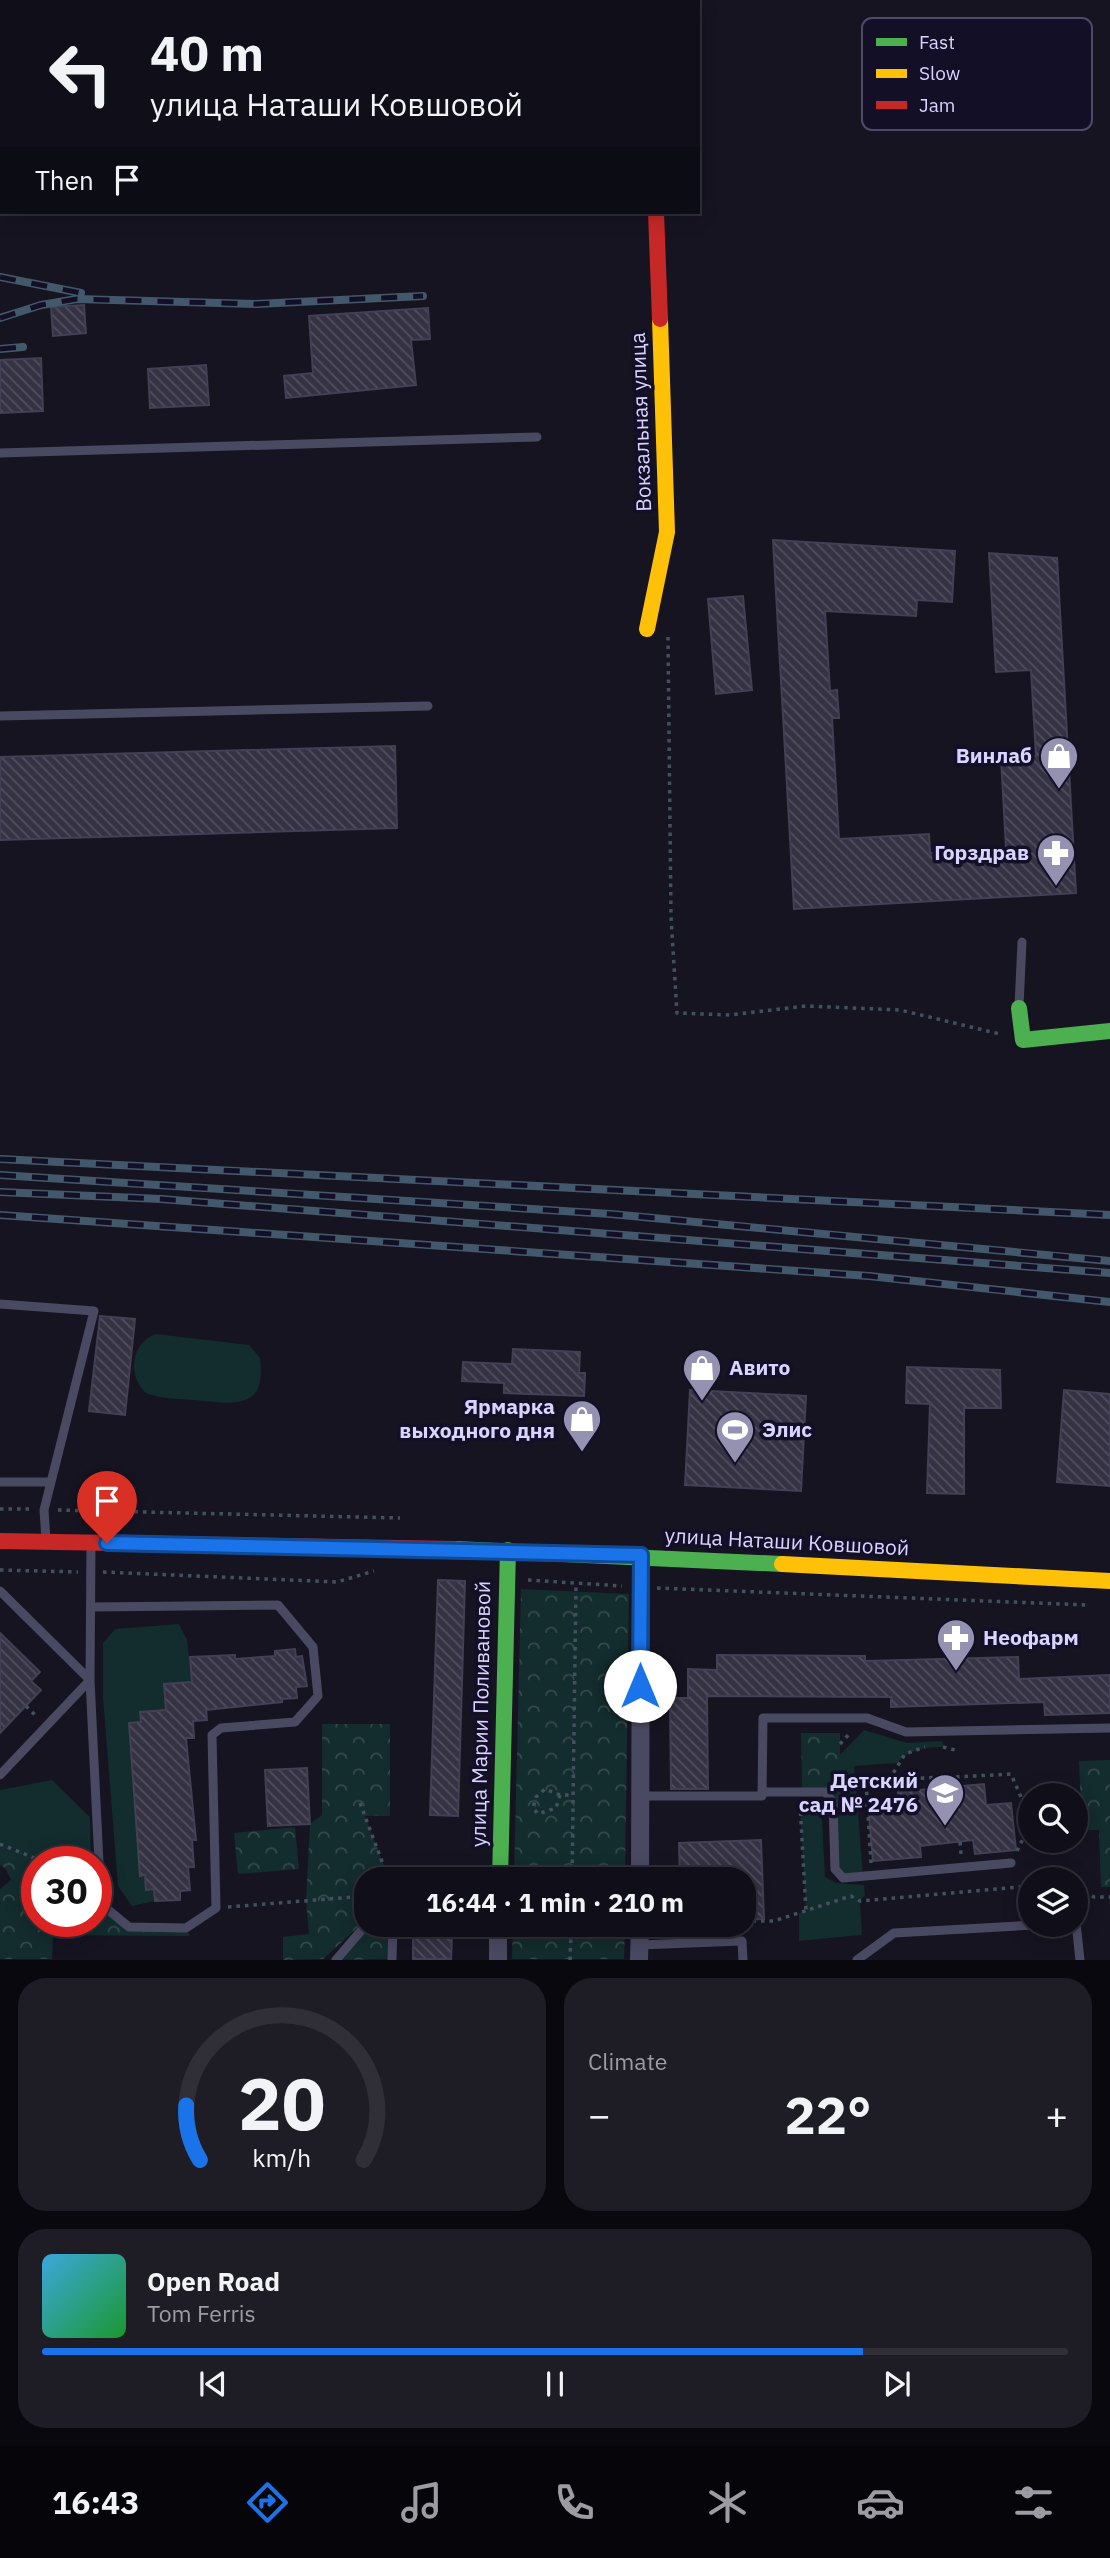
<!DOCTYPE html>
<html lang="en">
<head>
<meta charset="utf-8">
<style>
  :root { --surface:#100f19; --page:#1e1d26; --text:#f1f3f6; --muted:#9c9ca2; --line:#302f38; --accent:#1a73e8 }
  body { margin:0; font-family:"IBM Plex Sans",sans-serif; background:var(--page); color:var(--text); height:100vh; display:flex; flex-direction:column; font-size:26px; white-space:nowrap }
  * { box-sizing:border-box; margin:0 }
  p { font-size:23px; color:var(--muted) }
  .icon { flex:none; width:38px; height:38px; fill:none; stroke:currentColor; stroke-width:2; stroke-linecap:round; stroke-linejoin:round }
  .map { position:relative; height:1960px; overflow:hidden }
  .drawer { display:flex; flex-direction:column; gap:18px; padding:18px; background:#09080e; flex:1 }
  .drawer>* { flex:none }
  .banner { position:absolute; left:0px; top:0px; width:700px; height:214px; box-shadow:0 4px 18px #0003,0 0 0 2px var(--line); background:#100f19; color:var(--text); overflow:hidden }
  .tools { position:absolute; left:1018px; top:1783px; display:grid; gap:14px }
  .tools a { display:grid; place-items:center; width:70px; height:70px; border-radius:50%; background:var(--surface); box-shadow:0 4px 18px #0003,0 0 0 2px var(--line); font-size:35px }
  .speed { position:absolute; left:21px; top:1846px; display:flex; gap:14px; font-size:35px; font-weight:700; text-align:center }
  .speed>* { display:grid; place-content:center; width:91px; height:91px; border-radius:50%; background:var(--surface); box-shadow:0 4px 18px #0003,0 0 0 2px var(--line); line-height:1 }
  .speed .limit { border:10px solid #d22; background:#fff; color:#111 }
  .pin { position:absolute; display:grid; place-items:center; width:60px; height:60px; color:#fff; margin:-72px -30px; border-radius:50% 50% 50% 0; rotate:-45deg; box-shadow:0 0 7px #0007 }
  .pin .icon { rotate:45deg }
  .me { position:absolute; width:77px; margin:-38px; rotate:0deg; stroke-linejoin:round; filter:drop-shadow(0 0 5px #0008) }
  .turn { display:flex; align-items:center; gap:24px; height:147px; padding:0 35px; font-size:32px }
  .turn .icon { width:91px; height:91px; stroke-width:2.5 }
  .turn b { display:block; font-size:49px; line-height:60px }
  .then { display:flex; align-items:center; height:66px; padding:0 35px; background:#0003; gap:14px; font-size:26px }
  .big { font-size:52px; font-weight:700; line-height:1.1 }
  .drawer .tile { flex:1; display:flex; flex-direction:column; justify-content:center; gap:10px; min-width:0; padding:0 24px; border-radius:28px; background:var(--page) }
  .drawer .dial { align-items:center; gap:0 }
  .dial svg { height:182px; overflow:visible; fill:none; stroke:var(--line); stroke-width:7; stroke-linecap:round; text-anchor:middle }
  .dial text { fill:var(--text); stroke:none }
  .song { display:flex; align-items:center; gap:21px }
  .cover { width:84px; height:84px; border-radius:10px; background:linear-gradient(135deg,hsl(200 70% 55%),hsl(130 70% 35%)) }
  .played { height:7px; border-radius:4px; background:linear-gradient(90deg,var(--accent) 80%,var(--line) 80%) }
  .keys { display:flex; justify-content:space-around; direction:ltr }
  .heat { display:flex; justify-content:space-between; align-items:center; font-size:38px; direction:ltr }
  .drawer .tiles { flex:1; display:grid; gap:18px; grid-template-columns:1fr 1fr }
  .tile:last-child { grid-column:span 2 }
  .trip { position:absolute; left:354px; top:1867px; width:402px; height:70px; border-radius:28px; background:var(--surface); box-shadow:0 4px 18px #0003,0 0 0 2px var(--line); font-weight:700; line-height:70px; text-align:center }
  .menu { display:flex; height:112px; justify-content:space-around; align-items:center; background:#06060a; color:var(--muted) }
  .menu .icon { width:49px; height:49px }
  .menu .selected { color:var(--accent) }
  .menu b { font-size:32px; color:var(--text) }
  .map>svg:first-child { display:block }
  .grass { fill:#132c2d }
  .forest { fill:url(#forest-crowns) }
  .building { fill:url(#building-back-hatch); stroke:#433f54; stroke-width:2 }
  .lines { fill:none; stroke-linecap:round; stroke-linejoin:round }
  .path { stroke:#44505f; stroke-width:3.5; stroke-dasharray:3.5 5; stroke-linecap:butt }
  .lane { stroke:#4a4962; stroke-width:9 }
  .street { stroke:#4a4962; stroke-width:18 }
  .fast { stroke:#4caf50; stroke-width:16 }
  .slow { stroke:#ffc107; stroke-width:16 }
  .jam { stroke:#c62828; stroke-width:16 }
  .rail-casing { stroke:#43596b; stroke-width:8 }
  .rail { stroke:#130f26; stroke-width:5; stroke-dasharray:16; stroke-linecap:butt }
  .route-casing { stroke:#114b97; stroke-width:18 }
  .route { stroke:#1a73e8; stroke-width:12 }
  .labels { text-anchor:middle; stroke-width:7; stroke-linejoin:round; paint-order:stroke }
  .street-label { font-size:21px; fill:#d9d4ff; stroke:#130f26 }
  .poi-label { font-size:21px; font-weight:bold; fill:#d9d4ff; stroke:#130f26; text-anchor:end }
  .key { fill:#130f26; stroke:#4e4a67; stroke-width:2 }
  .key-label { font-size:19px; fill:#d9d4ff }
</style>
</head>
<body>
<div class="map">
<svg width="1110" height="1960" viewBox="0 0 1110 1960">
  <defs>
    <pattern id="forest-crowns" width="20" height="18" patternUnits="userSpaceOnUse" patternTransform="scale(1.75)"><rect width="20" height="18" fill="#132c2d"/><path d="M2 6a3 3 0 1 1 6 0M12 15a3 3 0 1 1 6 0" fill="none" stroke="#354a4c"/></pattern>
    <pattern id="building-back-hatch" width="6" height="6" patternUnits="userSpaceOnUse" patternTransform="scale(1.75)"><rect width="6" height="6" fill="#343243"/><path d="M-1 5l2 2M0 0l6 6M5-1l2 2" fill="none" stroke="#514f5f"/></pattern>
  </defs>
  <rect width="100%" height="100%" fill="#161421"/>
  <path class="grass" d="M156,1334L249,1345L260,1358C267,1411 234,1404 195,1400C179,1399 161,1399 146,1393C127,1376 131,1342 156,1334Z
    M179,1624L187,1640L192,1682L164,1684L166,1710L140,1712L141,1722L129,1723L140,1875H145L146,1890L154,1889L155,1901L132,1906L118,1886L103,1697V1643L115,1629Z
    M864,1730L907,1743L942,1741L944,1747C925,1747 910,1749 897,1763L854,1766L857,1800L833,1802L825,1792H800L802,1787H840V1755Z
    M52,1780L90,1817L91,1862H44L0,1844V1790Z
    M817,1808L822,1820L825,1877L836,1883L864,1885L865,1895L860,1901L862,1935L799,1941V1913L806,1910L800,1809Z
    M858,1812L863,1877L843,1878L835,1869L833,1816Z"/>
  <path class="forest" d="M521,1589L629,1594L625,1879H514Z
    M322,1724H390V1816H365L389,1879L366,1880V1920L323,1959L283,1960V1937L309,1934L306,1901L310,1824L322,1815Z
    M801,1733H840V1787H802Z
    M1110,1760V1887H1101L1099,1830H1082L1079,1761Z
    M295,1827L299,1869L238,1874L234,1833Z
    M0,1844L44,1862H37V1922H96V1901L129,1927L186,1928L190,1936L53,1935L52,1959H0V1889L11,1880L5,1868L0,1865Z
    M366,1925H393L392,1959L336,1960Z
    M513,1925H625L624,1959H512Z"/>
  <path class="building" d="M84,305L86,333L53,336L51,307Z
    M428,308L430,339L411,340L416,385L286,398L284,376L313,373L309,316Z
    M41,358L43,411L0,413V360Z
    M206,365L209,405L150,408L148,369Z
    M773,540L955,551L952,602L917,600L916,616L825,611L830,691L837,690L839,718H832L839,839L929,834L930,853L1006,848L1001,758L1036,756L1031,670L996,672L989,553L1057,558L1076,893L794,909Z
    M743,596L752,690L716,694L708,599Z
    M395,746L397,828L0,840V757Z
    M100,1316L135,1319L125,1415L89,1411Z
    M513,1349L580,1352L579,1373H585L584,1396L504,1393V1383L462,1381L463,1362L512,1364Z
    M907,1367L1000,1370L1001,1408H964V1494L927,1493L930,1404L906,1403Z
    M690,1390L806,1396L801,1491L685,1485Z
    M1064,1390L1110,1394V1486L1057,1482Z
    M438,1580L465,1581L458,1816L430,1815Z
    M0,1633L40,1672L31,1681L41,1690L0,1733Z
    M295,1649L296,1657L302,1656L307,1686L296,1687L297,1698L282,1699V1702L206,1710L207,1720L193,1721L194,1738H186L196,1840H192L194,1867H188L190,1890L180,1891V1900L155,1901L154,1889L146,1890L145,1875L140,1876L129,1723L141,1722L140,1712L166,1710L164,1684L192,1682L190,1657L235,1655V1659L275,1656V1651Z
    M717,1655L865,1656V1661L1018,1657L1019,1679L1110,1675V1713L1045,1715L1044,1702L891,1707V1697L707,1696L708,1789H671L670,1698H688V1669L717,1670Z
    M307,1768L310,1824L268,1826L265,1770Z
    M984,1784L986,1805L1011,1803L1016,1850L975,1854L973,1840L920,1846L921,1857L873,1861L869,1815L900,1812L898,1792Z
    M761,1840L764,1919L744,1920V1880H680L679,1843Z
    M413,1936L452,1937L451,1959H413Z"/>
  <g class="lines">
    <path class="path" d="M668,637L671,917L677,1013L730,1015L806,1006L900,1010L1000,1034
      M0,1509H29
      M58,1510L400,1518
      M0,1570L78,1572
      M103,1572L337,1582L374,1571
      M528,1580L622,1586
      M657,1588L1087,1605
      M26,1706L38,1718
      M840,1744L851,1732
      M943,1747L955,1750
      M956,1777L1011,1774L1031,1820
      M889,1780L905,1754L925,1747
      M560,1795L556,1808L538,1814L533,1808L536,1797L545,1789L560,1795H573
      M360,1803L389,1880
      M800,1804L806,1911
      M846,1807L867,1805
      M960,1842L961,1854
      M0,1844L44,1862
      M1017,1851L1031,1822
      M871,1863L866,1782L940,1777
      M572,1880L576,1583
      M1076,1890L1094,1897H1110
      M228,1907L366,1896
      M744,1921H774L851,1896L860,1901L1031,1886
      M556,1925L571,1932L586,1925
      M570,1960L571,1932"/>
    <path class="lane" d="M0,37H2
      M0,453L537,437
      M0,716L428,706
      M1019,1006L1022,942
      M0,1304L94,1311L44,1510L46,1540
      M0,1482H51
      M91,1544L90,1680L101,1904L129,1927L186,1928L216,1908L212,1735L221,1728L295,1722L318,1696L313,1647L278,1605L93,1607
      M0,1591L90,1680L0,1775
      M762,1792H825L833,1802L835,1869L843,1878L1011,1863
      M640,1796H762L763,1718H867L906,1732L1110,1728
      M1076,1923L1080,1960
      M639,1945L742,1941L743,1960
      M336,1960L366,1925
      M392,1960L393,1925
      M857,1960L894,1933L1034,1925"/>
    <path class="street" d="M641,0V2
      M640,1880L641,1555
      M498,1960V1925
      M639,1960L640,1925"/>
    <path class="fast" d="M1019,1008L1023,1040L1110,1031
      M455,1549L782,1564
      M500,1880L508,1550"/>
    <path class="slow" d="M647,629L667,532L660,319
      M782,1564L1110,1581"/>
    <path class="jam" d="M656,212L660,319
      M0,1541L455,1549"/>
    <g class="rail-casing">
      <path id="rail" d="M0,277L81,293
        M0,318L41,305L77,299L256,304L423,296
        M0,349L23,347
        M0,1159L1110,1215
        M0,1175L611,1214L1110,1261
        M0,1192L161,1199L1110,1273
        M0,1215L869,1276L1110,1302"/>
    </g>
    <use href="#rail" class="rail"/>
  </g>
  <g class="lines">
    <g class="route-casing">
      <path id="route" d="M107,1543L641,1555L640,1686"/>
    </g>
    <use href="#route" class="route"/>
  </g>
  <defs>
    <g id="shop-pin" transform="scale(2.0125)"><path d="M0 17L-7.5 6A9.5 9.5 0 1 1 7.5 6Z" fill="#9591b1" stroke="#130f26"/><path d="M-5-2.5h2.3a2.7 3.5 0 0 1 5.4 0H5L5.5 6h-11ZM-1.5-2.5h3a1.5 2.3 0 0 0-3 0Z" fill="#fff"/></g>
    <g id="pharmacy-pin" transform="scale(2.0125)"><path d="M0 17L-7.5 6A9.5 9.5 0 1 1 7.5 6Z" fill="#9591b1" stroke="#130f26"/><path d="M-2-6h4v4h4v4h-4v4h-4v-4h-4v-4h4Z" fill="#fff"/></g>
    <g id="stadium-pin" transform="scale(2.0125)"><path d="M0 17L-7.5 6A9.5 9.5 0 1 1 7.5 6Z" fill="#9591b1" stroke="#130f26"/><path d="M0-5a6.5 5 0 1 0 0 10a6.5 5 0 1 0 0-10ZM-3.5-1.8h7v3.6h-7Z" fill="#fff"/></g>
    <g id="school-pin" transform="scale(2.0125)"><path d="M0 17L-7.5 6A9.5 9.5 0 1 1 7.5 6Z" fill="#9591b1" stroke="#130f26"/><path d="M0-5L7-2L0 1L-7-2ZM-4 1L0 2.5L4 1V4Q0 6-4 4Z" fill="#fff"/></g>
  </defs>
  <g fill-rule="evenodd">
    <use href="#shop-pin" x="1059" y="756"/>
    <use href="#pharmacy-pin" x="1056" y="853"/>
    <use href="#shop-pin" x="702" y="1368"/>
    <use href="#shop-pin" x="582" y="1419"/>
    <use href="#stadium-pin" x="735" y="1430"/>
    <use href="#pharmacy-pin" x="956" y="1638"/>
    <use href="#school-pin" x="945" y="1793"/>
  </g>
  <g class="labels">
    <g class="street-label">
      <text transform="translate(641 422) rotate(-92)" y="7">Вокзальная улица</text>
      <text transform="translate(787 1542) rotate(3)" y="7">улица Наташи Ковшовой</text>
      <text transform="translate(481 1714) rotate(-89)" y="7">улица Марии Поливановой</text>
    </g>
    <g class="poi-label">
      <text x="1032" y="763">Винлаб</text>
      <text x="1029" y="860">Горздрав</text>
      <text x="729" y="1375" text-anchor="start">Авито</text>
      <text x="555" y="1414">Ярмарка<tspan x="555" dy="24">выходного дня</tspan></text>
      <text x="762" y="1437" text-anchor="start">Элис</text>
      <text x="983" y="1645" text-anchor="start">Неофарм</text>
      <text x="918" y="1788">Детский<tspan x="918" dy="24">сад № 2476</tspan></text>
    </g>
  </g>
  <rect x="862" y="18" width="230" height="112" rx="10" class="key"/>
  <rect x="876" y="38" width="31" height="8" fill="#4caf50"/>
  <rect x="876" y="69" width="31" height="9" fill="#ffc107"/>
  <rect x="876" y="101" width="31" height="8" fill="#c62828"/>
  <g class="key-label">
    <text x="919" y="49">Fast</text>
    <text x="919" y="80">Slow</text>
    <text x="919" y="112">Jam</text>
  </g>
</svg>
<div class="tools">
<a><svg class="icon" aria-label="search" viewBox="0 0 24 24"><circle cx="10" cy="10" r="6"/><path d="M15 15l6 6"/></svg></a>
<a><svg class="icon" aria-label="layers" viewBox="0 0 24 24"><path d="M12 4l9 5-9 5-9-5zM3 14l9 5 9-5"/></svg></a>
</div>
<div class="speed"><div class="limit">30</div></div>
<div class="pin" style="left:107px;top:1543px;background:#d93025"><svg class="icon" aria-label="arrive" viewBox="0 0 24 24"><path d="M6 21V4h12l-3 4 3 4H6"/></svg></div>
<svg class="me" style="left:640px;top:1686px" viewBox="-20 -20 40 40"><circle r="19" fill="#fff"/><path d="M0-13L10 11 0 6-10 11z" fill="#1a73e8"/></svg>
<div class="trip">16:44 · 1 min · 210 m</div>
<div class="banner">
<div class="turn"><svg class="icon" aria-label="left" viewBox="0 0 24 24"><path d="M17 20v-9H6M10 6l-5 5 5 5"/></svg><div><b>40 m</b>улица Наташи Ковшовой</div></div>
<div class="then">Then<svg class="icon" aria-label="arrive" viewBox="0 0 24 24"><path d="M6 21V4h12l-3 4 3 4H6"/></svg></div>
</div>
</div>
<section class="drawer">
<div class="tiles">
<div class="tile dial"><svg viewBox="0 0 100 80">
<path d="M14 69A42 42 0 1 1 86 69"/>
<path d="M14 69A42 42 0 0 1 8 45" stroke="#1a73e8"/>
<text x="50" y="56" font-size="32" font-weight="700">20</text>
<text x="50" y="72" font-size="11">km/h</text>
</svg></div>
<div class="tile"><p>Climate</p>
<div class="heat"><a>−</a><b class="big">22°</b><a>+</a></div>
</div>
<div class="tile">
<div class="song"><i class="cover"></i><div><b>Open Road</b><p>Tom Ferris</p></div></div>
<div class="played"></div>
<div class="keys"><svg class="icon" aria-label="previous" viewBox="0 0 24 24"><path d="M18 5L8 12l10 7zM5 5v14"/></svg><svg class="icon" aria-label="pause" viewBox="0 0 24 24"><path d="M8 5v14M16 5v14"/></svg><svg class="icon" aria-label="next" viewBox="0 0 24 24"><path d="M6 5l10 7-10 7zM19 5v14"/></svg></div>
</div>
</div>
</section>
<nav class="menu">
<b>16:43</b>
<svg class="icon selected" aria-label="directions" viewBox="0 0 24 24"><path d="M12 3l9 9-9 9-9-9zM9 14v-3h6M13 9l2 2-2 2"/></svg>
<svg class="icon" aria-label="music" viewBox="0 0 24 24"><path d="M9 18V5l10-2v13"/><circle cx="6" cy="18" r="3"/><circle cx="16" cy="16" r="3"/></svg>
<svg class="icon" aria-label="phone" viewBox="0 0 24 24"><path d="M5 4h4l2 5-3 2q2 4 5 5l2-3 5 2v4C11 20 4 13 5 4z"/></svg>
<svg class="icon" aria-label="climate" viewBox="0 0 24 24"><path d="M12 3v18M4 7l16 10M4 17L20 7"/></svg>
<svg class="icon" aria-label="car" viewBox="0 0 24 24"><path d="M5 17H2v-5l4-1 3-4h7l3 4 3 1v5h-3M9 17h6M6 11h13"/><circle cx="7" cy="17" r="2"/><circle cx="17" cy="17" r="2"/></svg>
<svg class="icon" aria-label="filters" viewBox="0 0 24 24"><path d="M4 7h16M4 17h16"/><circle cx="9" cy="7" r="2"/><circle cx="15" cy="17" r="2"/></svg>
</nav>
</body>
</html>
